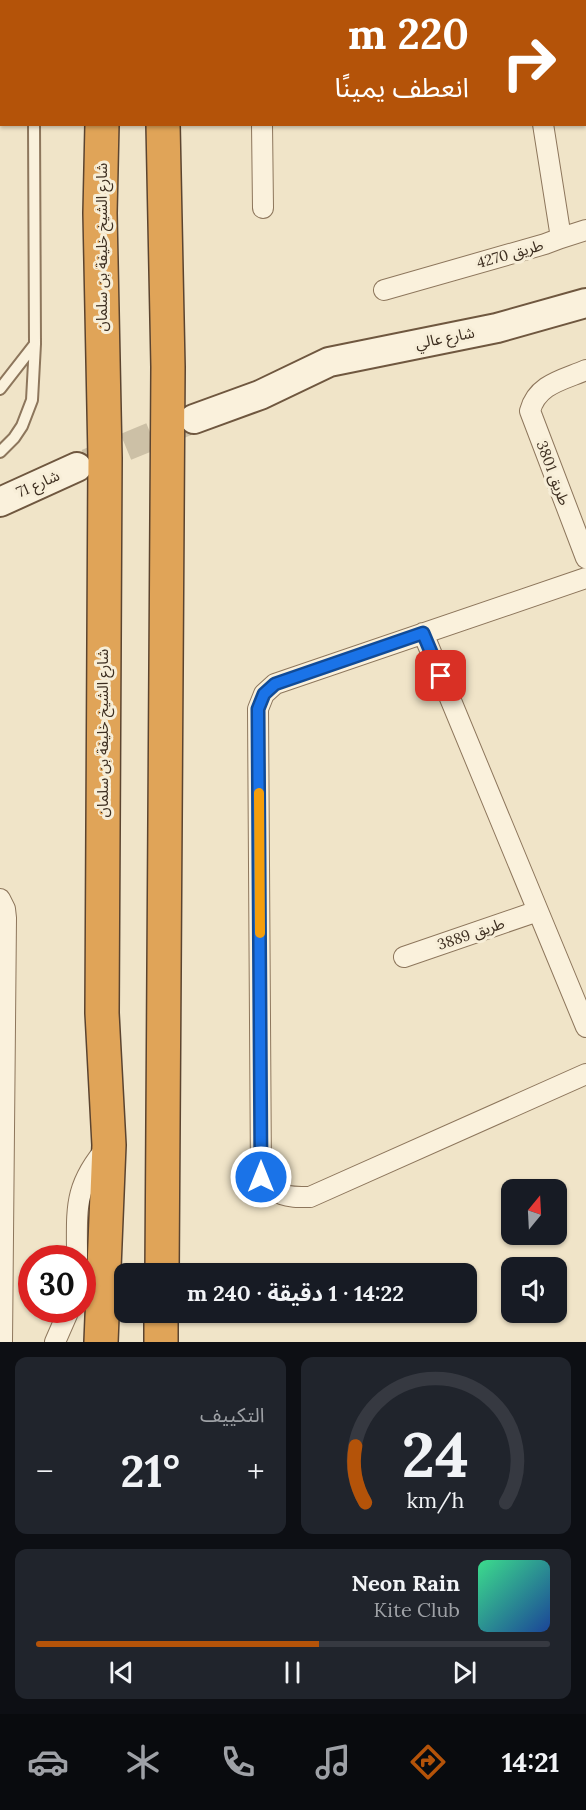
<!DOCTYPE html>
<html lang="ar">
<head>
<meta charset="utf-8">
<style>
  :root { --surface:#171b24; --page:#20242c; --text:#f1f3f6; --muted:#9ea1a6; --line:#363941; --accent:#b45309 }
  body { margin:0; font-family:Lora,"Noto Sans Arabic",serif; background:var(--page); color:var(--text); direction:rtl; height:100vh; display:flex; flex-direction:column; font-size:22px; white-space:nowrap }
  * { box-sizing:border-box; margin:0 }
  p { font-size:20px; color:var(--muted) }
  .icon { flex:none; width:33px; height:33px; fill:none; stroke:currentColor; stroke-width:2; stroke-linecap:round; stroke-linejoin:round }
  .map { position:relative; height:1342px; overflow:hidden; direction:ltr }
  .sheet { display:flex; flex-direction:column; gap:15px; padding:15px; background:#0d0f14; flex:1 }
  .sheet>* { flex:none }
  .guide { position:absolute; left:0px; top:0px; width:586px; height:126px; box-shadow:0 2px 4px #0004; direction:rtl; background:#b45309; color:#fff; overflow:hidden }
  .needle { width:39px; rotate:18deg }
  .buttons { position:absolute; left:501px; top:1179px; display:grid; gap:12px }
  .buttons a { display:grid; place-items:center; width:66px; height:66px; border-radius:12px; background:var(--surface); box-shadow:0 2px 4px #0004; font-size:30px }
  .speed { position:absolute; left:18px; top:1245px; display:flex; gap:12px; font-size:30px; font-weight:700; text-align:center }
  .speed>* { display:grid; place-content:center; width:78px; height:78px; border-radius:50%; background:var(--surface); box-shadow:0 2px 4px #0004; line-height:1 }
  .speed .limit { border:9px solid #d22; background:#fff; color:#111 }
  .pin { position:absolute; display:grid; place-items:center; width:51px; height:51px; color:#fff; margin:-26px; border-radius:12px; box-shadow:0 3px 9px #0006 }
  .me { position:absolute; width:66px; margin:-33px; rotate:0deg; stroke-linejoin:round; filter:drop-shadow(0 0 4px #0008) }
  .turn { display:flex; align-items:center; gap:21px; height:126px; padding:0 18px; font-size:27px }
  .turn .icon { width:78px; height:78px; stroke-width:2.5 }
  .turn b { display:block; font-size:42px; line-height:51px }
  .big { font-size:45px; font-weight:700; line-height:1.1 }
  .sheet .widget { flex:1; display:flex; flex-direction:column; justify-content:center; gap:9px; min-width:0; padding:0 21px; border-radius:12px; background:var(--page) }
  .sheet .dial { align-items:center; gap:0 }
  .dial svg { height:156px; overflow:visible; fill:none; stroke:var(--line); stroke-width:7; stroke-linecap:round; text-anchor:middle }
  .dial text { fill:var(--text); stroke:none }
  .song { display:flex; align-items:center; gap:18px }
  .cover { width:72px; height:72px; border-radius:9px; background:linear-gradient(135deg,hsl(150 70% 55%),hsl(220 70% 35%)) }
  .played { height:6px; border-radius:3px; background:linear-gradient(90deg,var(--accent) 55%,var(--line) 55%) }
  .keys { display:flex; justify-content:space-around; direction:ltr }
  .heat { display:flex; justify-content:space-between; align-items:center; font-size:33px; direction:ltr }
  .sheet .tiles { flex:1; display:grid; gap:15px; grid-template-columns:1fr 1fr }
  .widget:last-child { grid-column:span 2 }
  .trip { position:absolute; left:114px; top:1263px; width:363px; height:60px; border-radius:12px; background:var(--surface); box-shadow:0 2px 4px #0004; font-weight:700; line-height:60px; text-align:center; direction:rtl }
  .tab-bar { display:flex; height:96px; justify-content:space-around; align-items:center; background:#090b0e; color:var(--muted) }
  .tab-bar .icon { width:42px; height:42px }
  .tab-bar .on { color:var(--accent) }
  .tab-bar b { font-size:27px; color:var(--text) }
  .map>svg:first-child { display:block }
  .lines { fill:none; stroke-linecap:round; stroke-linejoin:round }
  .secondary-tunnel { stroke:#ccc0a6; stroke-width:28; stroke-dasharray:28 14; stroke-linecap:butt }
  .lane-casing { stroke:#8d765c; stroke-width:14 }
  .street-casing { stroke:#8d765c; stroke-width:22 }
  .secondary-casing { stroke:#6f573f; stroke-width:32 }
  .highway-casing { stroke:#5b4430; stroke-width:36 }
  .lane { stroke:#faf1dc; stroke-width:10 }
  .street { stroke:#faf1dc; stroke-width:20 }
  .secondary { stroke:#faf1dc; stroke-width:28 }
  .highway { stroke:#e0a458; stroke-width:33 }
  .route-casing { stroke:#114b97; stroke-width:15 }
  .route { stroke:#1a73e8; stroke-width:10 }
  .slow { stroke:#f59e0b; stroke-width:10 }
  .labels { text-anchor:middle; stroke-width:6; stroke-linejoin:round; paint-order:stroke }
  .street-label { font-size:15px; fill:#3d2e20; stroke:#f7eed8 }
</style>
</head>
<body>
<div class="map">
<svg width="586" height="1342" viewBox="0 0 586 1342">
  <rect width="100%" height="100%" fill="#f0e4c8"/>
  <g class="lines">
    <path class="secondary-tunnel" d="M87,463L186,422"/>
    <g class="lane-casing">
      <path id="lane" d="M33,0V2
        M0,389L35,344
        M0,452L14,438L22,426L32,400L35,344L34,124"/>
    </g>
    <g class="street-casing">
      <path id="street" d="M259,0V2
        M409,0V2
        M519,0V2
        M585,50H586
        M0,57L2,58
        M262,124L263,208
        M561,238L586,230
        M384,290L545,244L561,238L543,124
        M586,370C563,380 537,384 530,411L586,558
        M586,578L275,684L264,694L258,709L261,1177C280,1197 283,1197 310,1197L586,1074
        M423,633L586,1027
        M0,899L5,909L6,918L2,1342
        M404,957L538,911
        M77,1258C77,1208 73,1186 109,1145
        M55,1342L69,1310"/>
    </g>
    <g class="secondary-casing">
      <path id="secondary" d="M194,419L260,395L329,362L497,328L586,303
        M0,502L77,467"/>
    </g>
    <g class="highway-casing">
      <path id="highway" d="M103,0V2
        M161,0V2
        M162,1274L168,367L163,124
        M101,1342L109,1145L102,1013L105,458L100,213L102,124
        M161,1342V1312"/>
    </g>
    <use href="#lane" class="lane"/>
    <use href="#street" class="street"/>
    <use href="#secondary" class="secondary"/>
    <use href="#highway" class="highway"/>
  </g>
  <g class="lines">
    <g class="route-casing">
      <path id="route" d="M261,1177L258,709L264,694L275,684L423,633L441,676"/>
    </g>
    <use href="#route" class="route"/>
    <path class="slow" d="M259,793L260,933"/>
  </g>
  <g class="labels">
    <g class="street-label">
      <text transform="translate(102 247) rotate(-90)" y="5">شارع الشيخ خليفة بن سلمان</text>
      <text transform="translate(510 254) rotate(-16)" y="5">طريق 4270</text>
      <text transform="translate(445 338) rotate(-11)" y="5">شارع عالي</text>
      <text transform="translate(553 473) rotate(69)" y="5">طريق 3801</text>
      <text transform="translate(38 484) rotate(-24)" y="5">شارع 71</text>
      <text transform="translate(103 733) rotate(-90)" y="5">شارع الشيخ خليفة بن سلمان</text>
      <text transform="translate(471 934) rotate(-19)" y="5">طريق 3889</text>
    </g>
  </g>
</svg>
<div class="buttons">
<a><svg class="needle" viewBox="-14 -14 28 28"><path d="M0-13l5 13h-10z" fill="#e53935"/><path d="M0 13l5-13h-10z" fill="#9ea1a6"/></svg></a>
<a><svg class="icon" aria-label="sound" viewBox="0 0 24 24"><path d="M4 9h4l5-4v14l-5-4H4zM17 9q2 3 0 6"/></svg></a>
</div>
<div class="speed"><div class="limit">30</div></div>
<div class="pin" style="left:441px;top:676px;background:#d93025"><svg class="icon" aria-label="arrive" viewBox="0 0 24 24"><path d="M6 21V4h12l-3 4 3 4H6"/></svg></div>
<svg class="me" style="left:261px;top:1177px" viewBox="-20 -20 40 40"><circle r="17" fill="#1a73e8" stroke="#fff" stroke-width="3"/><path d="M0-11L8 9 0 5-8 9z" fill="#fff"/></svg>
<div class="trip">14:22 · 1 دقيقة · 240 m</div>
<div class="guide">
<div class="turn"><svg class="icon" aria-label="right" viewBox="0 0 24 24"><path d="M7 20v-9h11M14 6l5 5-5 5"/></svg><div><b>220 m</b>انعطف يمينًا</div></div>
</div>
</div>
<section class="sheet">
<div class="tiles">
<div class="widget dial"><svg viewBox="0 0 100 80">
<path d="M14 69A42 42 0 1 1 86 69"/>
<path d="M14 69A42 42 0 0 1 9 40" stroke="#b45309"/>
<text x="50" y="56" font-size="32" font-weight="700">24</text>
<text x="50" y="72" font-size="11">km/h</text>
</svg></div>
<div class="widget"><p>التكييف</p>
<div class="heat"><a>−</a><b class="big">21°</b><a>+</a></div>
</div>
<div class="widget">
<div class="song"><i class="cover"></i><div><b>Neon Rain</b><p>Kite Club</p></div></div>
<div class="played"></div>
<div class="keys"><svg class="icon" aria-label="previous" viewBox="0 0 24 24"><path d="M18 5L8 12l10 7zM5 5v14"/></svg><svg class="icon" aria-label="pause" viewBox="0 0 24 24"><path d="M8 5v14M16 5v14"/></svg><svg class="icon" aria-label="next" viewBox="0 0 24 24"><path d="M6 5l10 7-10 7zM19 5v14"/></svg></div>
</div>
</div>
</section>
<nav class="tab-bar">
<b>14:21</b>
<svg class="icon on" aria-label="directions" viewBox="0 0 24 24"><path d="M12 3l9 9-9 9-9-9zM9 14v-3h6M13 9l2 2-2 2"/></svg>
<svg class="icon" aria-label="music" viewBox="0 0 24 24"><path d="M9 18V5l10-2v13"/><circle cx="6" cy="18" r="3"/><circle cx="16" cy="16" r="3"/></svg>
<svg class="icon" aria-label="phone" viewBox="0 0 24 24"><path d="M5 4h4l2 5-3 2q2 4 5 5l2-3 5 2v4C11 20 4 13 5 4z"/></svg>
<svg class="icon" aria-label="climate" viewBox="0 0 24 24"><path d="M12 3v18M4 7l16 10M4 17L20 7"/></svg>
<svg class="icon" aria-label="car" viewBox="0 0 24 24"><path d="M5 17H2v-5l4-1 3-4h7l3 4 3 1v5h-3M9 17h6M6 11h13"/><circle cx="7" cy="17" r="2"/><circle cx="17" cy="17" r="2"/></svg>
</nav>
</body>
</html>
